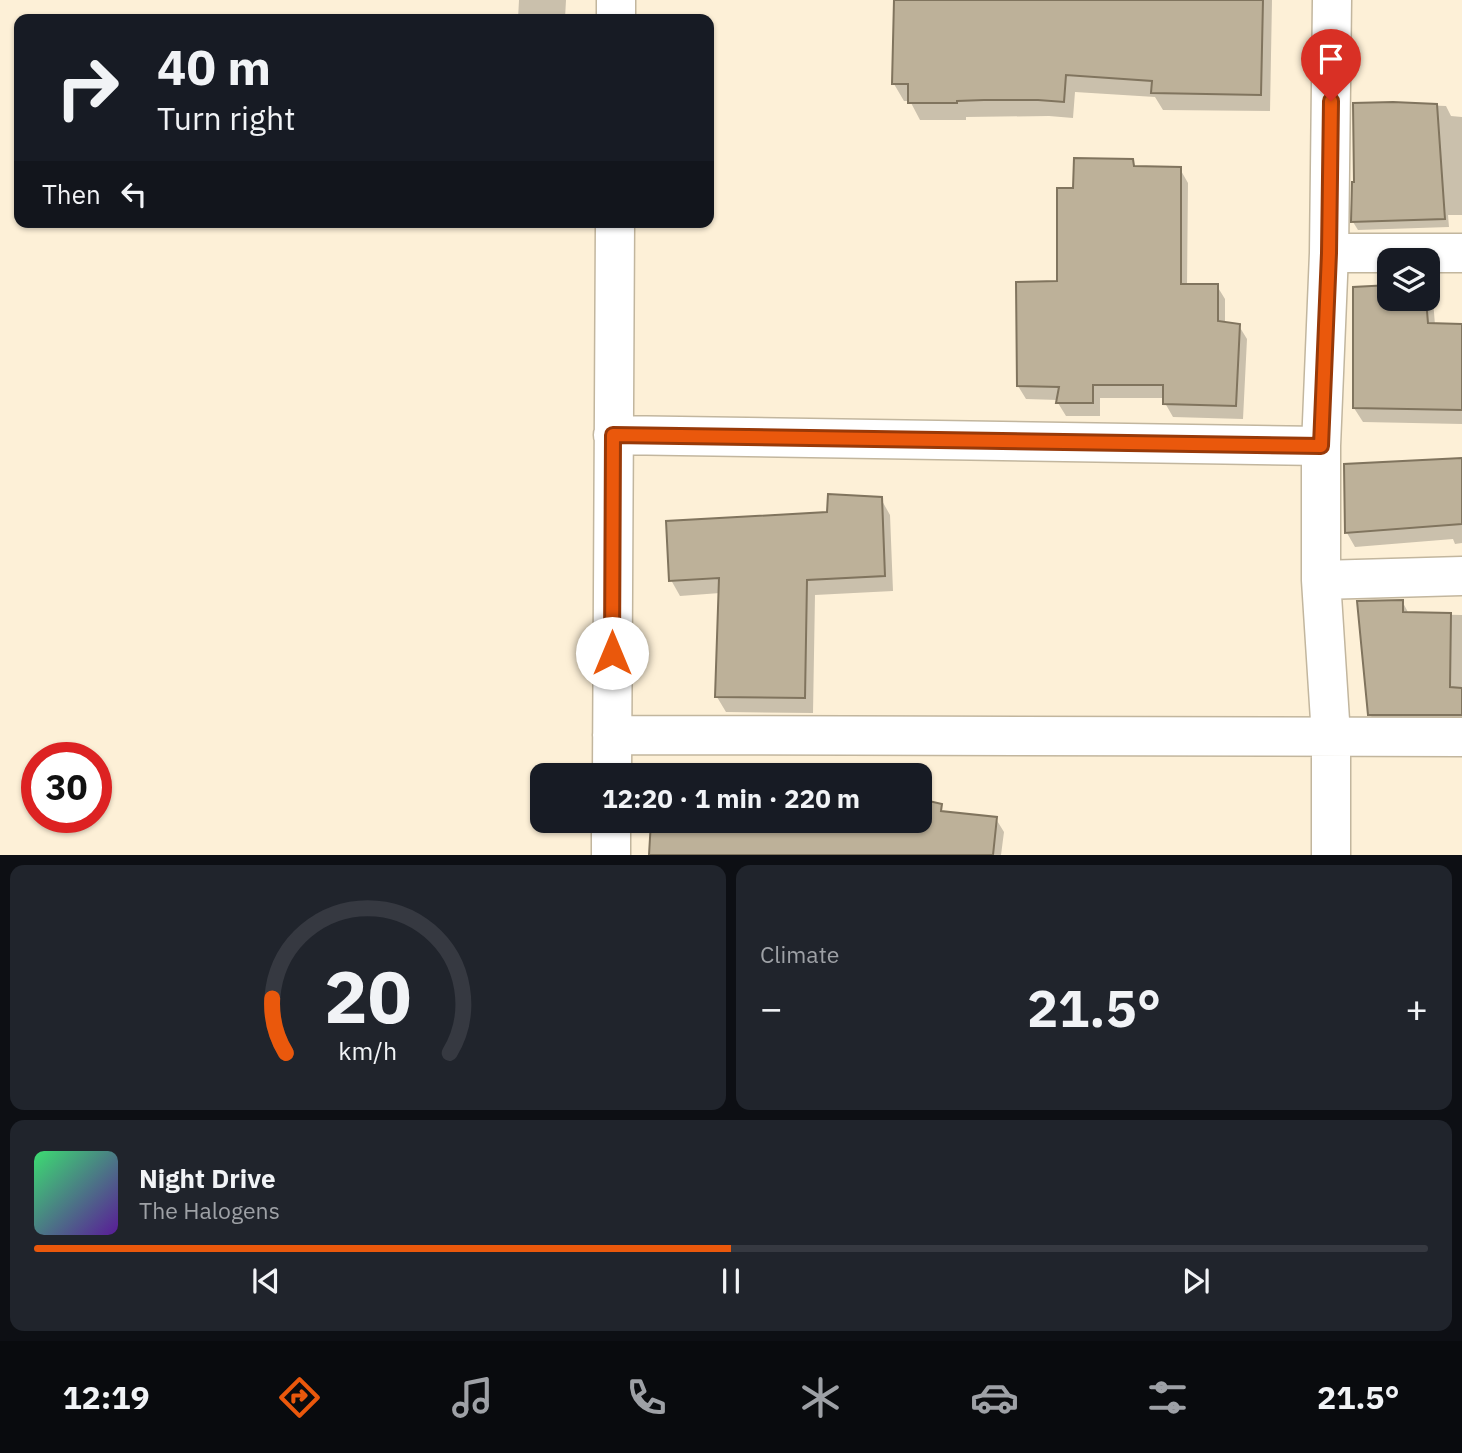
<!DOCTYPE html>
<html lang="en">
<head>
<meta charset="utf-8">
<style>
  :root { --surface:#171b24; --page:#20242c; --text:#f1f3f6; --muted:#9ea1a6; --line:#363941; --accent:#ea580c }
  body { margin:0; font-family:"IBM Plex Sans",sans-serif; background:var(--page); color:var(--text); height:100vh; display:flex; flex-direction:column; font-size:26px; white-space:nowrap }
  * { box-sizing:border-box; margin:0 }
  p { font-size:23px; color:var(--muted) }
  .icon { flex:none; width:38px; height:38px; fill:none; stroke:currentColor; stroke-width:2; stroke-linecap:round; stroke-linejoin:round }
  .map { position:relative; height:855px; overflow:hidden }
  .panel { display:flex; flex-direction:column; gap:10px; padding:10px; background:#0d0f14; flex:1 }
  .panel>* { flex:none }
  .top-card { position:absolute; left:14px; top:14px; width:700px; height:214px; border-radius:14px; box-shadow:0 2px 5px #0004; background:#171b24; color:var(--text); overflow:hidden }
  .fabs { position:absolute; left:1377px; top:248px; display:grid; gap:14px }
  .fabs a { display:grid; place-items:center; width:63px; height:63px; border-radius:14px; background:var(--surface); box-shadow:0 2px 5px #0004; font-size:35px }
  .speed { position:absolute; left:21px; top:742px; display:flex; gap:14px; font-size:35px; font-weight:700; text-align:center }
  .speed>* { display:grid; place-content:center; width:91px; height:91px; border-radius:50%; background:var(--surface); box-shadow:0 2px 5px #0004; line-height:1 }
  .speed .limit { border:10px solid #d22; background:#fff; color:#111 }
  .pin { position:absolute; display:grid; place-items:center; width:60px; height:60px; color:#fff; margin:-72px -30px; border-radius:50% 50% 50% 0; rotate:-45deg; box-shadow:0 0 7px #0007 }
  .pin .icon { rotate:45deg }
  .me { position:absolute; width:77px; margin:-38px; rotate:0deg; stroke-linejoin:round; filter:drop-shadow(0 0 5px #0008) }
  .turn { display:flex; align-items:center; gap:24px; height:147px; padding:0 28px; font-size:32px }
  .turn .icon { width:91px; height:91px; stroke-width:2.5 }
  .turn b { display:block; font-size:49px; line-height:60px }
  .then { display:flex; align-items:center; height:66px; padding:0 28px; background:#0003; gap:14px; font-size:26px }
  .big { font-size:52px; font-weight:700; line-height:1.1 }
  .panel .card { flex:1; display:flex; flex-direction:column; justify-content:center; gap:10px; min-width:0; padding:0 24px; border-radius:14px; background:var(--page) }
  .panel .dial { align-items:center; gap:0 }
  .dial svg { height:182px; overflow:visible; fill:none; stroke:var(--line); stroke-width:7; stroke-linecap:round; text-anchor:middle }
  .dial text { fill:var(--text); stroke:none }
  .song { display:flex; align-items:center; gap:21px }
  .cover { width:84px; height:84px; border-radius:10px; background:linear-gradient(135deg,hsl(140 70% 55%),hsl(270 70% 35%)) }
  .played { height:7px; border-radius:4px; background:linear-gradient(90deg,var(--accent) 50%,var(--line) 50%) }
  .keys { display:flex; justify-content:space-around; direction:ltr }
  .heat { display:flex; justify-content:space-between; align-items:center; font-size:38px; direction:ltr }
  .panel .tiles { flex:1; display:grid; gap:10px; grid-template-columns:1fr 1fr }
  .card:last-child { grid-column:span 2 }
  .trip { position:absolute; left:530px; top:763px; width:402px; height:70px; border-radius:14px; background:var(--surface); box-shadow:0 2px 5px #0004; font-weight:700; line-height:70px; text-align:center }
  .tab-bar { display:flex; height:112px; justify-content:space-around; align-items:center; background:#090b0e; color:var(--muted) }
  .tab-bar .icon { width:49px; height:49px }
  .tab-bar .selected { color:var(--accent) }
  .tab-bar b { font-size:32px; color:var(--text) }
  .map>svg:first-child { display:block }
  .shadow { fill:#0003 }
  .building { fill:#bdb199; stroke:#80745e; stroke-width:2 }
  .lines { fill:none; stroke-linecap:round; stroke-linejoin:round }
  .minor-casing { stroke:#c2b69e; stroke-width:41 }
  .minor { stroke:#fff; stroke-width:38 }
  .route-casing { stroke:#983908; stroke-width:18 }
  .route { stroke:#ea580c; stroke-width:12 }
</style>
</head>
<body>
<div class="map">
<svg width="1462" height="855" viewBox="0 0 1462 855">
  <rect width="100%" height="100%" fill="#fdf0d7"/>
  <path class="shadow" d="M519,0H566L565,19H518Z
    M896,0H1272L1270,111L1163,110L1155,97L1075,92L1073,118L1049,116L966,117V120H920L910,101H904L894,84Z
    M1393,104L1446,106L1451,116L1462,117V215H1448L1449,227L1358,230L1353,222Z
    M1132,161L1136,168L1180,169L1188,183L1187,286H1217L1225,299V324L1239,326L1247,339L1243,419L1173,417L1165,403V398H1100V416H1066L1058,403V400L1026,399L1018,386L1058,283L1075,190Z
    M1428,292L1433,300L1435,325L1462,326V424L1363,422L1354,408L1390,299H1428Z
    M1462,460V543L1455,544L1453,539L1355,547L1347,533L1346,466Z
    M881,499L890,515L893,591L815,595L813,713L726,712L717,697L720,593L680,596L671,580L828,513Z
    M1402,601L1409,614L1462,615V735L1381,734L1370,714Z
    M996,819L1004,832L1001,855H651L653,821H920Z"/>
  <path class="building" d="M894,0H1263L1261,95L1151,93L1152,81L1066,75L1064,102L1038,100H984L957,101V103H908V84H892Z
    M1393,102L1437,104L1445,219L1351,222L1352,182H1354L1353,103Z
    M1074,158L1133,159L1134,166L1181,167V284H1218V321L1240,324L1236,406L1163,404V385H1093V403H1056L1059,387L1017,386L1016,282L1057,281V188H1073Z
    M1390,285V299H1426L1428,323L1462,324V410L1353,408V287Z
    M1462,458V524L1345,533L1344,464Z
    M828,494L882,497L885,576L807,580L805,698L715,697L719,578L669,581L666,521L827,512Z
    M1403,600V612L1451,613L1450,687L1462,688V715H1368L1357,601Z
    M755,766L816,775H754Z
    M920,799L942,804L941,811L997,817L993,855H649L651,821H920Z"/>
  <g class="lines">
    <g class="minor-casing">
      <path id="minor" d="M616,19V0
        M1329,253H1462
        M613,435L1321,446
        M1321,580L1462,576
        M612,735L1462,737
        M612,775L615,222
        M611,855V821
        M1331,855V736L1321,580V446L1329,253L1332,0"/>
    </g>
    <use href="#minor" class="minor"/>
  </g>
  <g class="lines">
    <g class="route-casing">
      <path id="route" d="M612,653L613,435L1321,446L1329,253L1331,101"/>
    </g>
    <use href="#route" class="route"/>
  </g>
</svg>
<div class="fabs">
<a><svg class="icon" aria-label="layers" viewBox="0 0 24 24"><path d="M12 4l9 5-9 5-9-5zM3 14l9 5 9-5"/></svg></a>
</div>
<div class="speed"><div class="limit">30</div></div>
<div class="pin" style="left:1331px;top:101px;background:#d93025"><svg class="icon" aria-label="arrive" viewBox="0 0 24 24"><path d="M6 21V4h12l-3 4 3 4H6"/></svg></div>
<svg class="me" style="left:612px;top:653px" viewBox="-20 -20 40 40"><circle r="19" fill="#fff"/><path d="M0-13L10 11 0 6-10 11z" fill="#ea580c"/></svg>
<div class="trip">12:20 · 1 min · 220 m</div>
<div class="top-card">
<div class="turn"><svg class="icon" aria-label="right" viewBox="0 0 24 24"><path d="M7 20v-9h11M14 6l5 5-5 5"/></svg><div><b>40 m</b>Turn right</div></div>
<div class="then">Then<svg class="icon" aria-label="left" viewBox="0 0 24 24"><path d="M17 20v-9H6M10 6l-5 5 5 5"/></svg></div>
</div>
</div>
<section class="panel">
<div class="tiles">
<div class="card dial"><svg viewBox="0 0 100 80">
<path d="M14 69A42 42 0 1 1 86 69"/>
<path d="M14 69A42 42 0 0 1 8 45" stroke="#ea580c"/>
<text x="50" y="56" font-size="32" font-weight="700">20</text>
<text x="50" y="72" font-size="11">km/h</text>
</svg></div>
<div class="card"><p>Climate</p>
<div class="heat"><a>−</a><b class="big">21.5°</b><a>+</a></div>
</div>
<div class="card">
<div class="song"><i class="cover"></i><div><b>Night Drive</b><p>The Halogens</p></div></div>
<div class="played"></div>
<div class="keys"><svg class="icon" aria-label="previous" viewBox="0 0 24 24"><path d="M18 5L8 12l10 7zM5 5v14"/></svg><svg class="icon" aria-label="pause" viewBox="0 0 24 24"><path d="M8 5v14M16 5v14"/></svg><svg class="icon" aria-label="next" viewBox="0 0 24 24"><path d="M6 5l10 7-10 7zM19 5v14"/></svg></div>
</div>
</div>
</section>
<nav class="tab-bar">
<b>12:19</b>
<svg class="icon selected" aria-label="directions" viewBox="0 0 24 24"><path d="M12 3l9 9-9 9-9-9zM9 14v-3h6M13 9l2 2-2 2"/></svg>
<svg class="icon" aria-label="music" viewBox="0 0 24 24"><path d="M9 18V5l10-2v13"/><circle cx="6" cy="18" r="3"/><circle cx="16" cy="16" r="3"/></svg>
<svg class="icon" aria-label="phone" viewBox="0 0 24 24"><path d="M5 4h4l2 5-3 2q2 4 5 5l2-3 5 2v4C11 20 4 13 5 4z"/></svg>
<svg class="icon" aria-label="climate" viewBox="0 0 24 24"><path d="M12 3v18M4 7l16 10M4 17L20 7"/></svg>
<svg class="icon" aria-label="car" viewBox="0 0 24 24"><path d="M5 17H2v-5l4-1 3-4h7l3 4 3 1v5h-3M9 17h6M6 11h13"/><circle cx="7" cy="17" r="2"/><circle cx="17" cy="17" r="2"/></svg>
<svg class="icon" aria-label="filters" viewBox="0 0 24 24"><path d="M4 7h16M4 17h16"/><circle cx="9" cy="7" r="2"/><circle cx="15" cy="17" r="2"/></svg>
<b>21.5°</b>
</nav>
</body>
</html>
